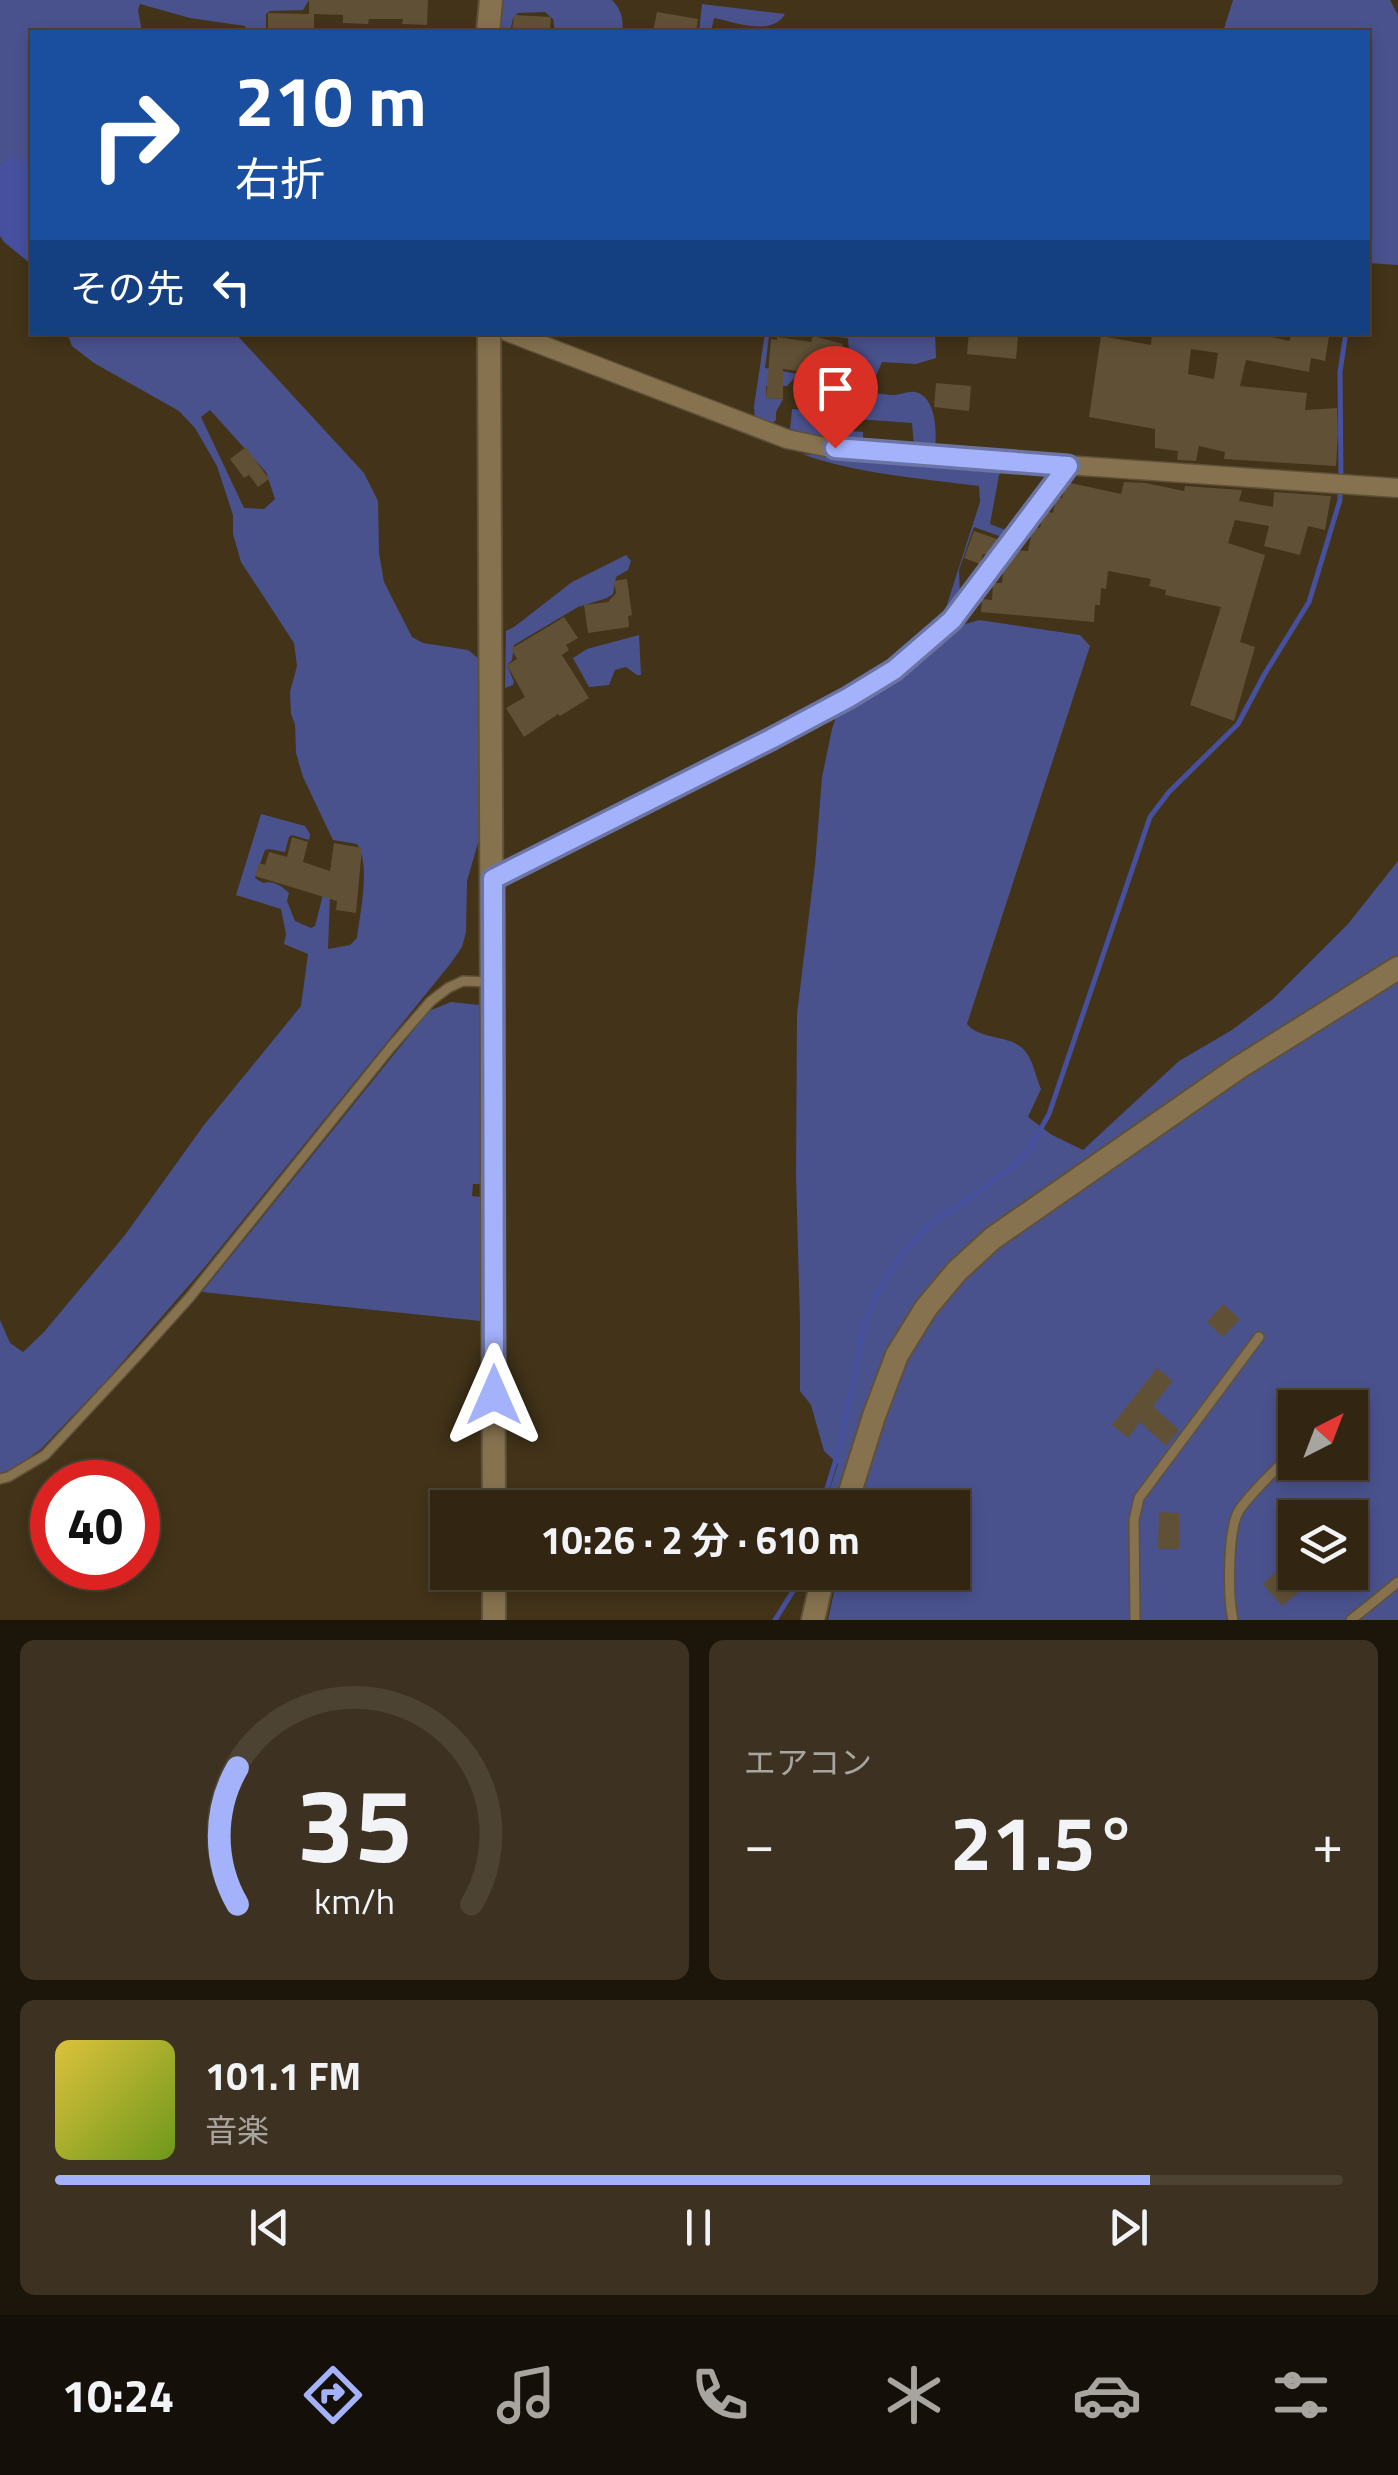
<!DOCTYPE html>
<html lang="ja">
<head>
<meta charset="utf-8">
<style>
  :root { --surface:#322613; --page:#3d3221; --text:#f1f3f6; --muted:#a8a5a0; --line:#4d4333; --accent:#a4b2fc }
  body { margin:0; font-family:"Titillium Web","Noto Sans JP",sans-serif; background:var(--page); color:var(--text); height:100vh; display:flex; flex-direction:column; font-size:38px; white-space:nowrap }
  * { box-sizing:border-box; margin:0 }
  p { font-size:32px; color:var(--muted) }
  .icon { flex:none; width:55px; height:55px; fill:none; stroke:currentColor; stroke-width:2; stroke-linecap:round; stroke-linejoin:round }
  .map { position:relative; height:1620px; overflow:hidden }
  .details { display:flex; flex-direction:column; gap:20px; padding:20px; background:#1c150a; flex:1 }
  .details>* { flex:none }
  .hud { position:absolute; left:30px; top:30px; width:1340px; height:305px; border-radius:0px; box-shadow:0 5px 15px #0003,0 0 0 2px var(--line); background:#1a4fa0; color:#fff; overflow:hidden }
  .needle { width:65px; rotate:42deg }
  .buttons { position:absolute; left:1278px; top:1390px; display:grid; gap:20px }
  .buttons a { display:grid; place-items:center; width:90px; height:90px; border-radius:0px; background:var(--surface); box-shadow:0 5px 15px #0003,0 0 0 2px var(--line); font-size:50px }
  .speed { position:absolute; left:30px; top:1460px; display:flex; gap:20px; font-size:50px; font-weight:700; text-align:center }
  .speed>* { display:grid; place-content:center; width:130px; height:130px; border-radius:50%; background:var(--surface); box-shadow:0 5px 15px #0003,0 0 0 2px var(--line); line-height:1 }
  .speed .limit { border:15px solid #d22; background:#fff; color:#111 }
  .pin { position:absolute; display:grid; place-items:center; width:85px; height:85px; color:#fff; margin:-102px -42px; border-radius:50% 50% 50% 0; rotate:-45deg; box-shadow:0 0 10px #0007 }
  .pin .icon { rotate:45deg }
  .me { position:absolute; width:110px; margin:-55px; rotate:0deg; stroke-linejoin:round; filter:drop-shadow(0 0 8px #0008) }
  .turn { display:flex; align-items:center; gap:35px; height:210px; padding:0 40px; font-size:45px }
  .turn .icon { width:130px; height:130px; stroke-width:2.5 }
  .turn b { display:block; font-size:70px; line-height:85px }
  .then { display:flex; align-items:center; height:95px; padding:0 40px; background:#0003; gap:20px; font-size:38px }
  .big { font-size:75px; font-weight:700; line-height:1.1 }
  .details .tile { flex:1; display:flex; flex-direction:column; justify-content:center; gap:15px; min-width:0; padding:0 35px; border-radius:15px; background:var(--page) }
  .details .dial { align-items:center; gap:0 }
  .dial svg { height:260px; overflow:visible; fill:none; stroke:var(--line); stroke-width:7; stroke-linecap:round; text-anchor:middle }
  .dial text { fill:var(--text); stroke:none }
  .song { display:flex; align-items:center; gap:30px }
  .cover { width:120px; height:120px; border-radius:15px; background:linear-gradient(135deg,hsl(50 70% 55%),hsl(80 70% 35%)) }
  .played { height:10px; border-radius:5px; background:linear-gradient(90deg,var(--accent) 85%,var(--line) 85%) }
  .keys { display:flex; justify-content:space-around; direction:ltr }
  .heat { display:flex; justify-content:space-between; align-items:center; font-size:55px; direction:ltr }
  .details .tiles { flex:1; display:grid; gap:20px; grid-template-columns:1fr 1fr }
  .tile:last-child { grid-column:span 2 }
  .trip { position:absolute; left:430px; top:1490px; width:540px; height:100px; border-radius:0px; background:var(--surface); box-shadow:0 5px 15px #0003,0 0 0 2px var(--line); font-weight:700; line-height:100px; text-align:center }
  .dock { display:flex; height:160px; justify-content:space-around; align-items:center; background:#140f08; color:var(--muted) }
  .dock .icon { width:70px; height:70px }
  .dock .on { color:var(--accent) }
  .dock b { font-size:45px; color:var(--text) }
  .map>svg:first-child { display:block }
  .green { fill:#4a528e; fill-rule:evenodd }
  .water { fill:#47509e }
  .lines { fill:none; stroke-linecap:round; stroke-linejoin:round }
  .stream { stroke:#47509e; stroke-width:5 }
  .building { fill:#605136; fill-rule:evenodd }
  .service-casing { stroke:#5f5139; stroke-width:12 }
  .minor-casing { stroke:#5f5139; stroke-width:21 }
  .tertiary-casing { stroke:#5f5139; stroke-width:26 }
  .service { stroke:#86724f; stroke-width:9 }
  .minor { stroke:#86724f; stroke-width:18 }
  .tertiary { stroke:#86724f; stroke-width:22 }
  .route-casing { stroke:#6b74a4; stroke-width:25 }
  .route { stroke:#a4b2fc; stroke-width:18 }
</style>
</head>
<body>
<div class="map">
<svg width="1398" height="1620" viewBox="0 0 1398 1620">
  <rect width="100%" height="100%" fill="#423319"/>
  <path class="green" d="M0,0H309L303,10L270,11L266,14V32H246L245,26L190,18L140,4L138,10L142,32H32V164C20,156 13,157 0,165Z
    M503,0H612C621,10 624,18 622,32H555L553,19L545,12L518,13L513,18L510,32H499Z
    M1233,0H1390L1398,15V265L1368,263V32H1223Z
    M702,4L785,14C772,37 735,22 714,18L711,32H699Z
    M67,333H235L364,473L378,501L379,553L384,582L412,637L423,643L468,650L479,659L484,822L467,881L466,932L462,947L451,963L204,1268L107,1380L41,1449L11,1470L0,1473V1320L10,1343L23,1352L44,1332L125,1235L204,1125L301,1006L308,954L284,944L286,934L281,909L236,895L261,814L305,826L310,834L309,840L292,835L289,837L285,852L269,849L265,850L255,878L263,883C273,880 282,886 289,893L287,901L295,921L311,928L315,926L323,895L330,896L328,949L350,945L357,938C360,912 371,865 357,844L333,840L303,777L296,753L295,724L291,714L290,692L297,666L294,643L241,562L233,534V515L217,466L195,428L179,411L94,363L72,346ZM210,410L266,472L275,499L264,509L244,508L201,417Z
    M765,333L769,336L765,368L798,374L787,386H766V398L783,399L776,412V420L771,425L755,420L754,406Z
    M791,333H935L936,358L916,364L882,362L874,380L861,379L850,366L848,338Z
    M845,370C849,376 852,386 859,389C864,391 885,395 891,395C898,396 907,391 915,392C936,396 937,432 935,448L914,446L912,423L842,418L841,430L863,432V443C840,442 808,444 790,430L792,409L803,410L805,407L819,401L825,389L829,388L834,391L835,404L840,403Z
    M805,452L835,458L1004,469L999,475L990,524L1008,531L1002,537L974,527L959,570L960,596L957,605L927,637L926,635L943,617L980,502L979,486C924,479 853,473 802,454L812,455Z
    M626,555L631,561L628,570L616,577L613,594L607,598L578,607L514,645L512,660L507,665L514,682L513,685L505,688L506,631L514,627L572,582Z
    M979,620L1080,635L1090,646L967,1024C981,1041 1012,1034 1025,1051C1033,1060 1036,1078 1041,1089L1028,1117L1052,1135L1083,1150L1179,1061L1232,1030L1273,999L1348,924L1398,861V1620H828L838,1573L952,1572V1508L854,1507L858,1492L844,1472L833,1507H824L838,1464L824,1451L811,1405L800,1391V1321L796,1177L797,1014L815,865L822,777L832,729L838,711L846,704L896,673L949,629ZM1295,1408H1350V1462H1295ZM1295,1518H1350V1572H1295Z
    M639,635L641,675H637L626,667L615,670L609,685L589,687L573,658L587,649Z
    M451,1002L480,1005V1184H473L472,1196L480,1197V1321L202,1292L429,1011Z"/>
  <path class="water" d="M10,158H22L32,164V265L4,242L0,236V165Z"/>
  <g class="lines">
    <path class="stream" d="M1341,479L1340,372L1346,332
      M821,1508L841,1443L865,1321L880,1288L903,1253L926,1228L1013,1167L1029,1150L1049,1114L1150,817L1169,792L1238,724L1264,675L1309,602L1340,500V490
      M775,1620L795,1588L801,1572"/>
  </g>
  <path class="building" d="M309,0H428L427,25L402,24L403,19H369L368,24L343,23V15L314,14V32H268V13L309,14Z
    M657,12L698,19L696,32H653Z
    M514,15L551,17L550,32L512,31Z
    M969,332L1018,337L1016,359L967,354Z
    M1152,332H1248L1290,341L1291,332L1329,336L1325,361L1311,358L1309,372L1246,360L1240,386L1307,393L1305,410L1337,408L1338,434L1336,466L1224,459L1225,452L1199,446L1196,461L1179,460H1177L1178,451L1155,448V429L1089,417L1101,336L1151,345ZM1191,349L1218,353L1214,379L1188,374Z
    M813,336L843,344L837,366L816,360L814,371L799,368L798,371L783,369V399L766,398L771,339L777,340V337L811,342Z
    M936,383L971,386L969,411L934,407Z
    M246,447L269,479L258,487L249,475L244,478L230,459Z
    M1066,482L1121,494L1124,482L1146,483L1184,491L1185,486L1242,490L1239,501L1273,507L1274,492L1331,496L1325,530L1308,526L1300,555L1264,546L1269,526L1235,520L1228,543L1265,555L1240,642L1255,647L1234,721L1190,705L1221,607L1165,595L1166,590L1149,586L1151,579L1108,571L1106,589L1101,588L1100,605H1095L1094,622L981,612L982,599L992,600L993,583H1002L1004,564L1014,550L1028,551L1033,526L1040,528L1044,511L1053,513L1056,497L1062,498Z
    M974,531L997,539L995,549L990,556L983,554L980,564L964,558Z
    M627,579L632,615L628,616L629,627L588,633L584,605L608,602L616,593L614,581Z
    M564,617L578,638L566,645L569,650L562,655L589,698L560,716L558,714L524,737L506,708L525,697L507,665L517,659L511,649Z
    M292,837L308,842L303,862L330,871L334,843L362,848L356,913L336,910L337,901L255,876L259,863L265,865L269,852L287,857Z
    M1223,1304L1240,1319L1223,1337L1207,1322Z
    M1157,1368L1173,1381L1153,1406L1179,1430L1166,1446L1140,1422L1128,1438L1112,1425Z
    M1159,1512L1179,1513V1549H1158Z
    M1279,1569L1299,1592L1282,1606L1263,1584Z"/>
  <g class="lines">
    <g class="service-casing">
      <path id="service" d="M493,879L771,739L848,698L894,669L952,620L1067,466
        M0,1479L8,1477L45,1455L138,1355L190,1297L391,1047L431,1001L448,988L463,981L490,982
        M1135,1620L1134,1520L1139,1498L1259,1337
        M1233,1620C1228,1598 1227,1527 1240,1509C1255,1488 1277,1469 1295,1450
        M1351,1620L1398,1582"/>
    </g>
    <g class="minor-casing">
      <path id="minor" d="M508,332L787,439L835,449L1398,488"/>
    </g>
    <g class="tertiary-casing">
      <path id="tertiary" d="M488,32L491,0
        M489,332L494,1508
        M845,1508L874,1416L897,1355L926,1308L957,1271L993,1238L1238,1068L1398,968
        M494,1620V1572
        M813,1620L824,1572"/>
    </g>
    <use href="#service" class="service"/>
    <use href="#minor" class="minor"/>
    <use href="#tertiary" class="tertiary"/>
  </g>
  <g class="lines">
    <g class="route-casing">
      <path id="route" d="M494,1395L493,879L771,739L848,698L894,670L952,620L1068,466L835,448"/>
    </g>
    <use href="#route" class="route"/>
  </g>
</svg>
<div class="buttons">
<a><svg class="needle" viewBox="-14 -14 28 28"><path d="M0-13l5 13h-10z" fill="#e53935"/><path d="M0 13l5-13h-10z" fill="#a8a5a0"/></svg></a>
<a><svg class="icon" aria-label="layers" viewBox="0 0 24 24"><path d="M12 4l9 5-9 5-9-5zM3 14l9 5 9-5"/></svg></a>
</div>
<div class="speed"><div class="limit">40</div></div>
<div class="pin" style="left:835px;top:448px;background:#d93025"><svg class="icon" aria-label="arrive" viewBox="0 0 24 24"><path d="M6 21V4h12l-3 4 3 4H6"/></svg></div>
<svg class="me" style="left:494px;top:1395px" viewBox="-20 -20 40 40"><path d="M0-17L14 15 0 8-14 15z" fill="#a4b2fc" stroke="#fff" stroke-width="4"/></svg>
<div class="trip">10:26 · 2 分 · 610 m</div>
<div class="hud">
<div class="turn"><svg class="icon" aria-label="right" viewBox="0 0 24 24"><path d="M7 20v-9h11M14 6l5 5-5 5"/></svg><div><b>210 m</b>右折</div></div>
<div class="then">その先<svg class="icon" aria-label="left" viewBox="0 0 24 24"><path d="M17 20v-9H6M10 6l-5 5 5 5"/></svg></div>
</div>
</div>
<section class="details">
<div class="tiles">
<div class="tile dial"><svg viewBox="0 0 100 80">
<path d="M14 69A42 42 0 1 1 86 69"/>
<path d="M14 69A42 42 0 0 1 14 27" stroke="#a4b2fc"/>
<text x="50" y="56" font-size="32" font-weight="700">35</text>
<text x="50" y="72" font-size="11">km/h</text>
</svg></div>
<div class="tile"><p>エアコン</p>
<div class="heat"><a>−</a><b class="big">21.5°</b><a>+</a></div>
</div>
<div class="tile">
<div class="song"><i class="cover"></i><div><b>101.1 FM</b><p>音楽</p></div></div>
<div class="played"></div>
<div class="keys"><svg class="icon" aria-label="previous" viewBox="0 0 24 24"><path d="M18 5L8 12l10 7zM5 5v14"/></svg><svg class="icon" aria-label="pause" viewBox="0 0 24 24"><path d="M8 5v14M16 5v14"/></svg><svg class="icon" aria-label="next" viewBox="0 0 24 24"><path d="M6 5l10 7-10 7zM19 5v14"/></svg></div>
</div>
</div>
</section>
<nav class="dock">
<b>10:24</b>
<svg class="icon on" aria-label="directions" viewBox="0 0 24 24"><path d="M12 3l9 9-9 9-9-9zM9 14v-3h6M13 9l2 2-2 2"/></svg>
<svg class="icon" aria-label="music" viewBox="0 0 24 24"><path d="M9 18V5l10-2v13"/><circle cx="6" cy="18" r="3"/><circle cx="16" cy="16" r="3"/></svg>
<svg class="icon" aria-label="phone" viewBox="0 0 24 24"><path d="M5 4h4l2 5-3 2q2 4 5 5l2-3 5 2v4C11 20 4 13 5 4z"/></svg>
<svg class="icon" aria-label="climate" viewBox="0 0 24 24"><path d="M12 3v18M4 7l16 10M4 17L20 7"/></svg>
<svg class="icon" aria-label="car" viewBox="0 0 24 24"><path d="M5 17H2v-5l4-1 3-4h7l3 4 3 1v5h-3M9 17h6M6 11h13"/><circle cx="7" cy="17" r="2"/><circle cx="17" cy="17" r="2"/></svg>
<svg class="icon" aria-label="filters" viewBox="0 0 24 24"><path d="M4 7h16M4 17h16"/><circle cx="9" cy="7" r="2"/><circle cx="15" cy="17" r="2"/></svg>
</nav>
</body>
</html>
